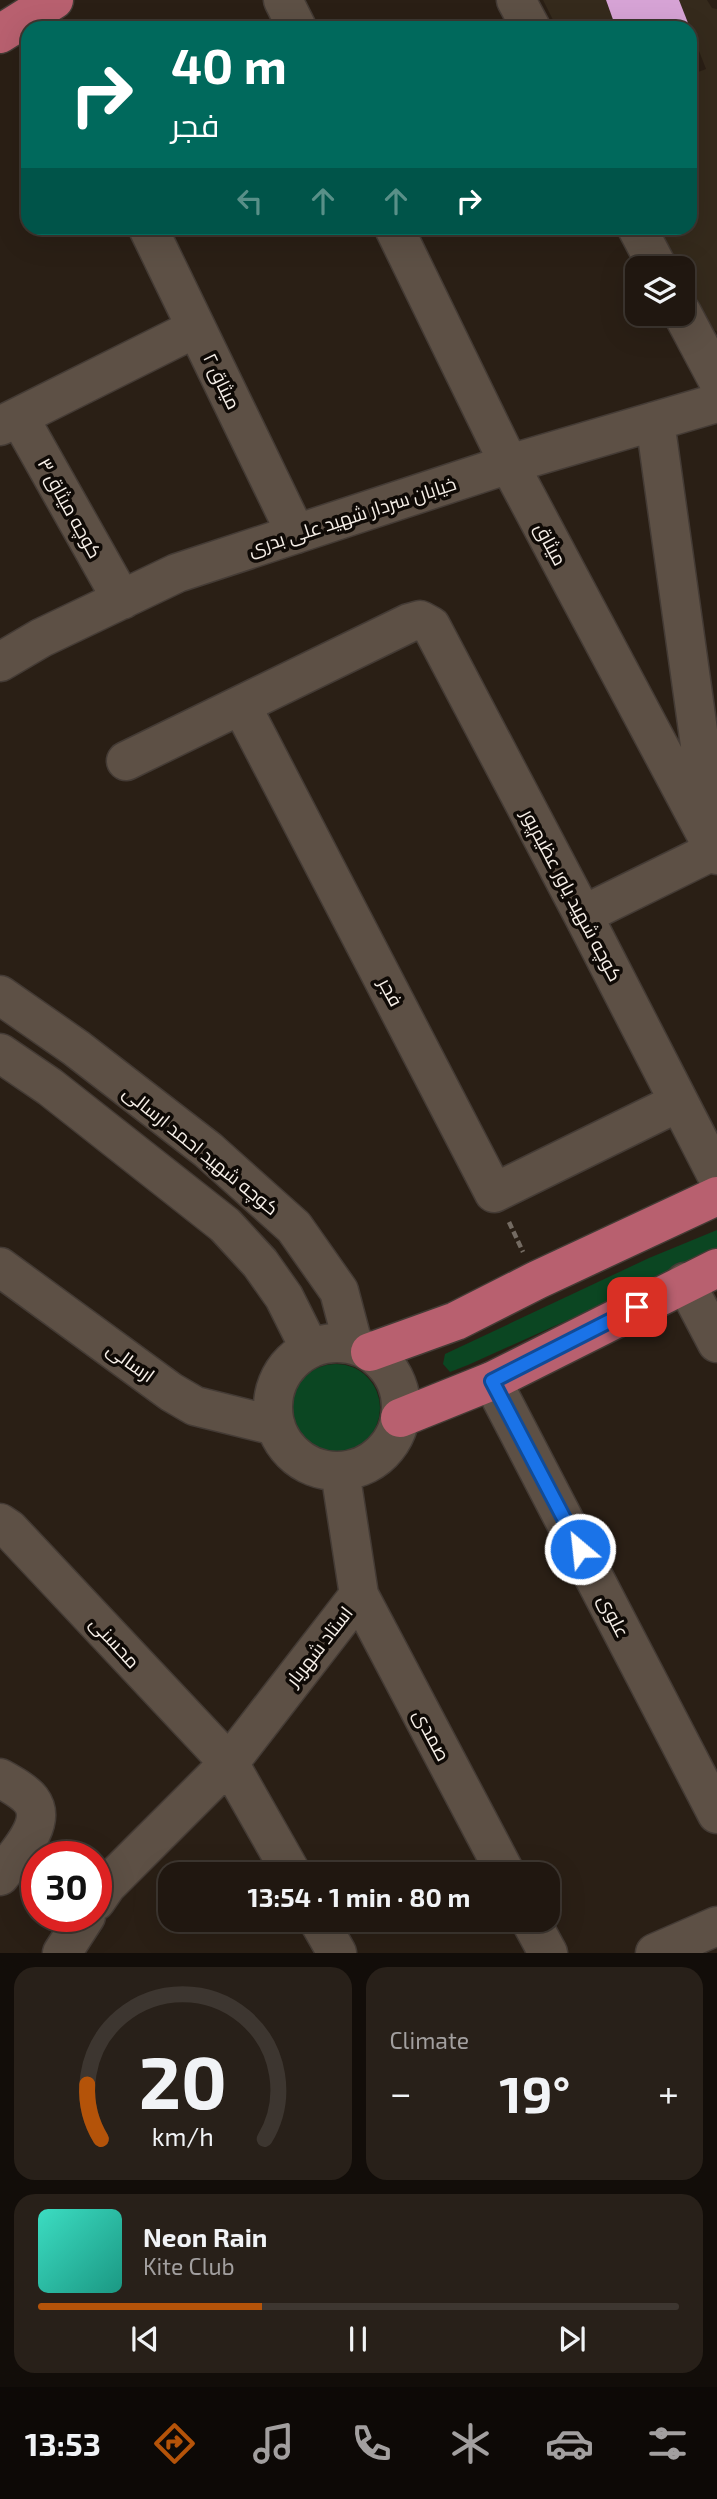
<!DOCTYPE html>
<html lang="en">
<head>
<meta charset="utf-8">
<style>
  :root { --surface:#201710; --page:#282019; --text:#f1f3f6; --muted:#a29f9f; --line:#3d3630; --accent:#b45309 }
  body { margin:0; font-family:"Exo 2",Cairo,sans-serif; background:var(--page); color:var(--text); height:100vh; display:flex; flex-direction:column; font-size:26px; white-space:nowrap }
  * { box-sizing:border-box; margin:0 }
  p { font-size:23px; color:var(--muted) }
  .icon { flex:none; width:38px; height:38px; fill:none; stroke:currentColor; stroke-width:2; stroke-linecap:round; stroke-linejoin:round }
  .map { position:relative; height:1953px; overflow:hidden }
  .side { display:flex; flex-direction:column; gap:14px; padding:14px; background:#120d09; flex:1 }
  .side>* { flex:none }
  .guide { position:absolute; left:21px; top:21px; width:676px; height:214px; border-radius:21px; box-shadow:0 7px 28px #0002,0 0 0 2px var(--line); background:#00695c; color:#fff; overflow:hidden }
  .tools { position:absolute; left:625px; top:256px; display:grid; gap:14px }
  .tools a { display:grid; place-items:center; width:70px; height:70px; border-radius:14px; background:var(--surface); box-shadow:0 7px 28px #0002,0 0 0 2px var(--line); font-size:35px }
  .speed { position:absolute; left:21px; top:1841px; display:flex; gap:14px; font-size:35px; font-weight:700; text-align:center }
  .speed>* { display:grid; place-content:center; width:91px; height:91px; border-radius:50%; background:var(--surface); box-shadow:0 7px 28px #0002,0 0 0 2px var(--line); line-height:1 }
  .speed .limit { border:10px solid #d22; background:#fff; color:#111 }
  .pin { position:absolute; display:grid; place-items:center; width:60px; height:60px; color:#fff; margin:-30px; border-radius:14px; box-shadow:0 4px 10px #0006 }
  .me { position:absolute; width:77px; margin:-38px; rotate:332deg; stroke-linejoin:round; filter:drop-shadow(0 0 5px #0008) }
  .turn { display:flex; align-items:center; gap:24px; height:147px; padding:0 35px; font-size:32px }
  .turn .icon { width:91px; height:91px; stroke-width:2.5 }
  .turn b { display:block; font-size:49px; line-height:60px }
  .lanes { display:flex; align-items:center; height:66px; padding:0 35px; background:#0003; justify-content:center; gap:35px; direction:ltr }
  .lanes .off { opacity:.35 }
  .big { font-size:52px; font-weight:700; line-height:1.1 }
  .side .widget { flex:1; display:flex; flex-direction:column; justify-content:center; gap:10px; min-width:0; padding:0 24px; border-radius:21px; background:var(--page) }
  .side .dial { align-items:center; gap:0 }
  .dial svg { height:182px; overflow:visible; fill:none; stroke:var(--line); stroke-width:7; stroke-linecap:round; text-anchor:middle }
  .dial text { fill:var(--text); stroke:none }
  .song { display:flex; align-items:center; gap:21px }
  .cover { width:84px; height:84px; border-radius:10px; background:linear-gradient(135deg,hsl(170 70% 55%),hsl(170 70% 35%)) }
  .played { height:7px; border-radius:4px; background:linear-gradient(90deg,var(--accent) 35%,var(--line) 35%) }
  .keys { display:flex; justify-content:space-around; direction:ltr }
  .heat { display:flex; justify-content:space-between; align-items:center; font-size:38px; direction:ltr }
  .side .tiles { flex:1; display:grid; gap:14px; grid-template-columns:1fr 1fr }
  .widget:last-child { grid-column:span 2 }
  .trip { position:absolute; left:158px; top:1862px; width:402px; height:70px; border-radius:21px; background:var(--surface); box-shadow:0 7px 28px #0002,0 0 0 2px var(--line); font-weight:700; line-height:70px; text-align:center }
  .tab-bar { display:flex; height:112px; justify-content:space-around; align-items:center; background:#0d0906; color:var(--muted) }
  .tab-bar .icon { width:49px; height:49px }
  .tab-bar .active { color:var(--accent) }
  .tab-bar b { font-size:32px; color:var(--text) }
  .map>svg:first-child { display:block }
  .education { fill:#352a1c }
  .green { fill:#0b4622 }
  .building { fill:#d6a3d5 }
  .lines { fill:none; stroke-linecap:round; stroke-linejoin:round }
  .minor-casing { stroke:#443b35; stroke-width:41 }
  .major-casing { stroke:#443b35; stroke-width:41 }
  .path { stroke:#746b62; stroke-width:4.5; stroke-dasharray:7 3.5; stroke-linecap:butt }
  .minor { stroke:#5d5045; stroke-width:38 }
  .major { stroke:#b8606f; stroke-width:38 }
  .route-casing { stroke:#114b97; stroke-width:18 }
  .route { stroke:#1a73e8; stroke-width:12 }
  .labels { text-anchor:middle; stroke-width:7; stroke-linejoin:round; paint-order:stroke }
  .street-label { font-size:19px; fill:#f6efe8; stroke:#0f0a06 }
</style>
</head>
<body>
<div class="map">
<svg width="717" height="1953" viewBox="0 0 717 1953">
  <rect width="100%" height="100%" fill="#2a1f15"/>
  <path class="education" d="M543,0H606L616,28H557Z
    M679,0H707L712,8L717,9V331L705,327L683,281L682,268H676L656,228H690V75L706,69Z"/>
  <path class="green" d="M717,1230V1253L468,1365L450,1372L443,1364L445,1354L649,1258Z
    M292 1408a44 44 0 1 1 88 0a44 44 0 1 1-88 0Z"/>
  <path class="building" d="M606,0H679L690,28H616Z"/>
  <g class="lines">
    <g class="minor-casing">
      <path id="minor" d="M283,0L297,28
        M516,0L531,28
        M148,228L296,534
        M394,228L509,464L717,855
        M637,228L658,268
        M682,313L717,379
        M19,417L122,600
        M655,421L711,824
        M0,426L196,328
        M0,662L41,638L177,573L509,464L717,403
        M241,705L494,1193L679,1102
        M126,761L409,623L420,620L431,626L583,915L717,1176
        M583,915L717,849
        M0,995L76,1048L208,1150L294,1227L339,1291L353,1344
        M0,1053L50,1087L225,1225L260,1263L284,1297L310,1349
        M0,1267L171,1392L195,1406L276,1426
        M685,1282L717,1343
        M273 1407a64 64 0 1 1 128 0a64 64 0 1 1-128 0Z
        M492,1381L717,1814
        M0,1523L9,1529L229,1763L292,1874
        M359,1595L506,1874
        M0,1778C10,1784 24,1791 31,1800C49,1824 14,1857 0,1876
        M96,1901L107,1885L229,1763L359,1595L340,1471
        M318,1920L337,1953
        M530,1920L548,1953
        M62,1953L86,1916
        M655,1953L717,1926"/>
    </g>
    <g class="major-casing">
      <path id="major" d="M0,34L54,0
        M370,1352L456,1321L537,1280L717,1196
        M400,1418L492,1381L717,1268"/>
    </g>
    <path class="path" d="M509,1222L523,1252"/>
    <use href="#minor" class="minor"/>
    <use href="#major" class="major"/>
  </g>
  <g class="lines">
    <g class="route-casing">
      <path id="route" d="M580,1549L492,1381L637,1307"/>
    </g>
    <use href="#route" class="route"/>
  </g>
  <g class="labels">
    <g class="street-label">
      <text transform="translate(222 381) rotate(64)" y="7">میثاق ۲</text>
      <text transform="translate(70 508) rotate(61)" y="7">کوچه میثاق ۳</text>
      <text transform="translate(352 516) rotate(-18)" y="7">خیابان سردار شهید علی بدری</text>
      <text transform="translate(551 544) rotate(62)" y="7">میثاق</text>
      <text transform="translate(572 895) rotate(62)" y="7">کوچه شهید یاور عظیم‌پور</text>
      <text transform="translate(391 992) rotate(62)" y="7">فجر</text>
      <text transform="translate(201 1150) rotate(39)" y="7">کوچه شهید احمد ارسالی</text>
      <text transform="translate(131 1362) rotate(36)" y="7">ارسالی</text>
      <text transform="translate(614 1616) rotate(63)" y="7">علوی</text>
      <text transform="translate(115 1642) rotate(47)" y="7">محسنی</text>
      <text transform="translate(319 1646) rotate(-52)" y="7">استاد شهریار</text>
      <text transform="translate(432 1735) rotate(62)" y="7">صمدی</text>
    </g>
  </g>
</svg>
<div class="tools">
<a><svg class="icon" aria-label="layers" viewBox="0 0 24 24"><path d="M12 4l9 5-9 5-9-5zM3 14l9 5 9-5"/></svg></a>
</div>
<div class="speed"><div class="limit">30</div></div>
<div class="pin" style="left:637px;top:1307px;background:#d93025"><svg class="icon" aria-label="arrive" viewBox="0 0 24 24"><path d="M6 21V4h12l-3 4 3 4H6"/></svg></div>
<svg class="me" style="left:580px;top:1549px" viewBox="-20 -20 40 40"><circle r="17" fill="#1a73e8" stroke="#fff" stroke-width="3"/><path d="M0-11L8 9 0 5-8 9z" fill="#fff"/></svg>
<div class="trip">13:54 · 1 min · 80 m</div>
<div class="guide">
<div class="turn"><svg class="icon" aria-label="right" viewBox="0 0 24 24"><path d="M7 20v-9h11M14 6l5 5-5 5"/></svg><div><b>40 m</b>فجر</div></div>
<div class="lanes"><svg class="icon off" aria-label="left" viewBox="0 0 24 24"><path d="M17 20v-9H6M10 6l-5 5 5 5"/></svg><svg class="icon off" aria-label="ahead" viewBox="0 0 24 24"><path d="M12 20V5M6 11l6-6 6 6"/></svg><svg class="icon off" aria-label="ahead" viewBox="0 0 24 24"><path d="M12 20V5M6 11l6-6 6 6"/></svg><svg class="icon" aria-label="right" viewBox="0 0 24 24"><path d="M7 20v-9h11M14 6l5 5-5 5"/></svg></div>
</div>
</div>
<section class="side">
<div class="tiles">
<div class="widget dial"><svg viewBox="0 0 100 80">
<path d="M14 69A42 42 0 1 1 86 69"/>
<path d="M14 69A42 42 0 0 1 8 45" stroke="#b45309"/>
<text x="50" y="56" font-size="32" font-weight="700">20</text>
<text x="50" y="72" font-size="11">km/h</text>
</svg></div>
<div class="widget"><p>Climate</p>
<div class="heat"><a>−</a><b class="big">19°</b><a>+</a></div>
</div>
<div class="widget">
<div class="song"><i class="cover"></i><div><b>Neon Rain</b><p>Kite Club</p></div></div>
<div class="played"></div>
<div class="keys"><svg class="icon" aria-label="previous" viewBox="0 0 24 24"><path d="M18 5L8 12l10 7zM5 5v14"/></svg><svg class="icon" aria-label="pause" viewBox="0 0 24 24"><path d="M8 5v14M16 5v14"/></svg><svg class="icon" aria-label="next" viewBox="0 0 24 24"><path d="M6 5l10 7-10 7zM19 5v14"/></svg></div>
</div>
</div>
</section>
<nav class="tab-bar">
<b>13:53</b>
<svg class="icon active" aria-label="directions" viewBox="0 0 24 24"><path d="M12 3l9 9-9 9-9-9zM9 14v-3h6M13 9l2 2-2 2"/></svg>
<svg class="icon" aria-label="music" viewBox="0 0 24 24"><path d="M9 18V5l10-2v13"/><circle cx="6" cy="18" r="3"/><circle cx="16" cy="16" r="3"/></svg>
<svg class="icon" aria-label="phone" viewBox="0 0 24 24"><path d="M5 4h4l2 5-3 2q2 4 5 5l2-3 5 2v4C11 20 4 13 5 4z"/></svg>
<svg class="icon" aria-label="climate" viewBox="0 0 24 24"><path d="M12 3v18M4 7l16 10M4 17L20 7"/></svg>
<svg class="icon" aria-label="car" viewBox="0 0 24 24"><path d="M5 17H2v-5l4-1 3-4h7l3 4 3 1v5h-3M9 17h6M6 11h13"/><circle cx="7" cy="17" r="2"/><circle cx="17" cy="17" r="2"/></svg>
<svg class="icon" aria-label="filters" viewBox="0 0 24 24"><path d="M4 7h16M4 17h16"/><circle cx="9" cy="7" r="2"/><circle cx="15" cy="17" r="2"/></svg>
</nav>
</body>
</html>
